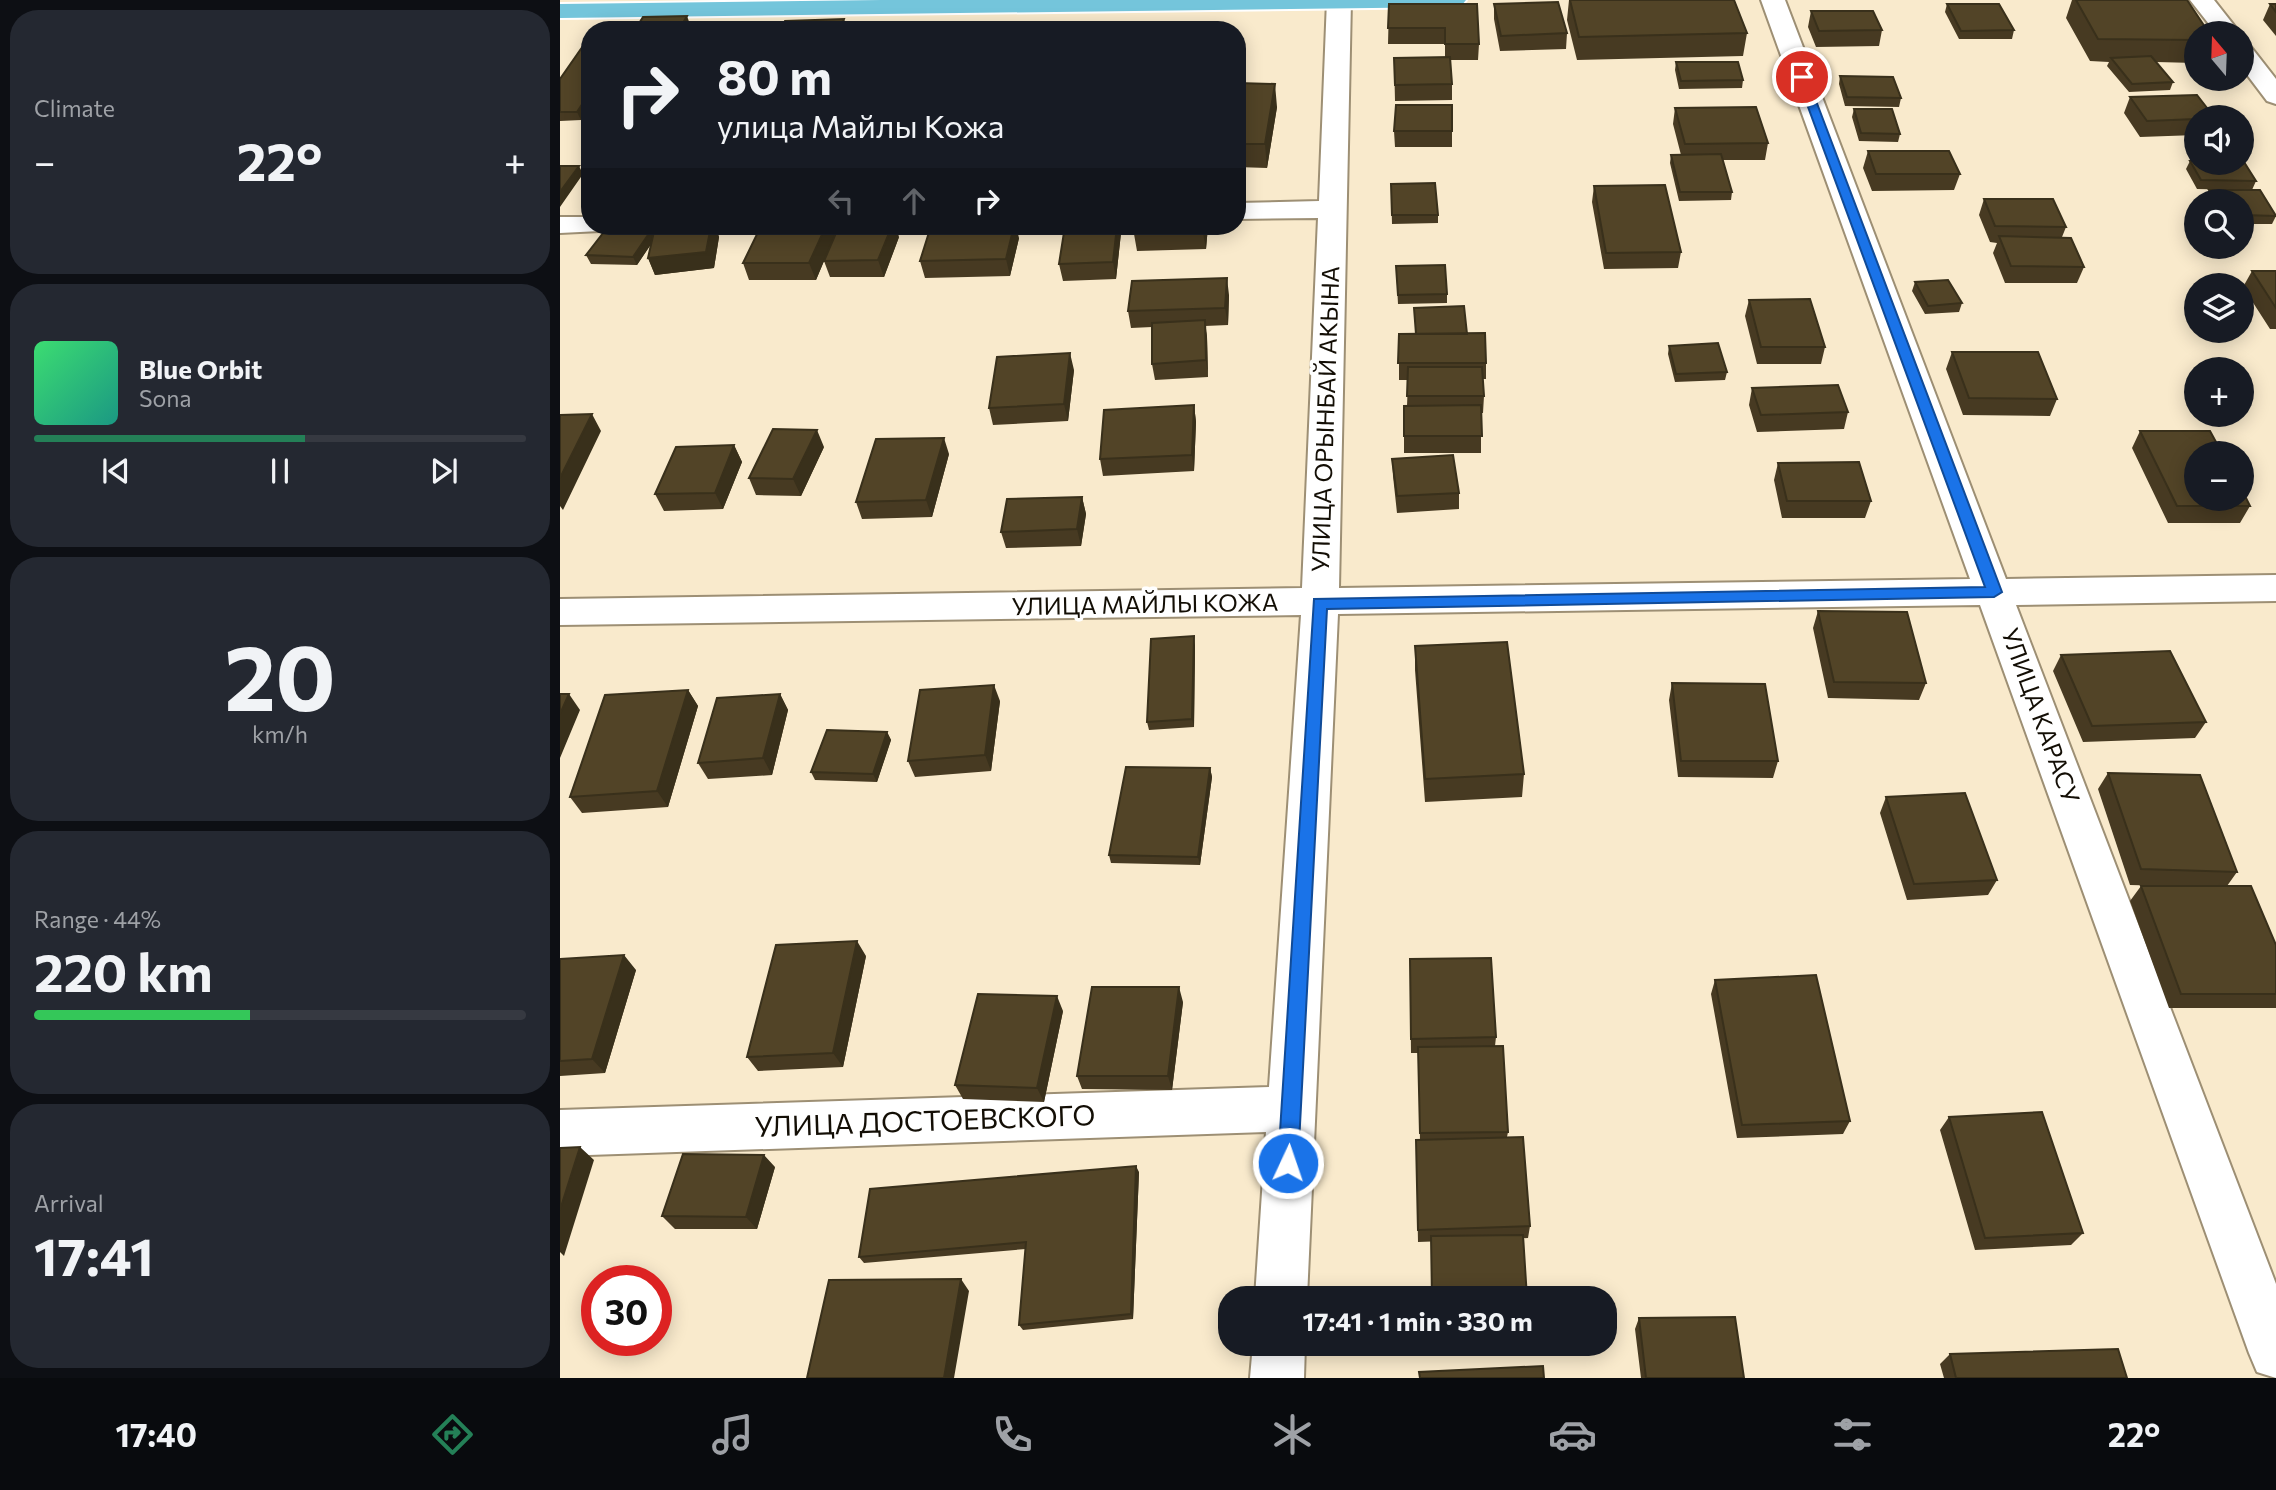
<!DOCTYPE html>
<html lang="en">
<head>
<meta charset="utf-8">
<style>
  :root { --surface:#171b24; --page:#242831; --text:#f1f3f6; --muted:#9ea1a6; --line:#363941; --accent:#248057 }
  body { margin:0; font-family:Commissioner,sans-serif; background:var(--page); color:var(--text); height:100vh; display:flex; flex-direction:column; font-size:26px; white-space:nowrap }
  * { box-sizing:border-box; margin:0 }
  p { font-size:23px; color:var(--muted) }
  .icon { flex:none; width:38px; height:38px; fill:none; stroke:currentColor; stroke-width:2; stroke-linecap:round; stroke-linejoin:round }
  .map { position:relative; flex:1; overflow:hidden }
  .sheet { display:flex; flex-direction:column; gap:10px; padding:10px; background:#0d0f14; width:560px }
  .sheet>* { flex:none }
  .top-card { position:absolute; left:21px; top:21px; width:665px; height:214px; border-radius:28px; box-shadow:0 4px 18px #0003; background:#171b24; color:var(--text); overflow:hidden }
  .needle { width:46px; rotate:341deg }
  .fabs { position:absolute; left:1624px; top:21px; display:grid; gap:14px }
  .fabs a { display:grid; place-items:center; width:70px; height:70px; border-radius:50%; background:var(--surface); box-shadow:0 4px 18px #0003; font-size:35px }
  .speed { position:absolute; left:21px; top:1265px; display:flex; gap:14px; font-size:35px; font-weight:700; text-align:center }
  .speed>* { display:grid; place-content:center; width:91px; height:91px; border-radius:50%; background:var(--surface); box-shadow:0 4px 18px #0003; line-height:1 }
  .speed .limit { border:10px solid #d22; background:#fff; color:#111 }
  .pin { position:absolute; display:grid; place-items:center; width:60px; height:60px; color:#fff; margin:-30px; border:4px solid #fff; border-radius:50%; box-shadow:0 2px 7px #0007 }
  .me { position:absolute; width:77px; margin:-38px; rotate:3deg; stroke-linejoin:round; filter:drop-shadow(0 0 5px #0008) }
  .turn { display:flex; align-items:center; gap:24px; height:147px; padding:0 21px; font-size:32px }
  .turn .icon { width:91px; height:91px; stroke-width:2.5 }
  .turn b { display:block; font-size:49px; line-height:60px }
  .lanes { display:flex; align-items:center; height:66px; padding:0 21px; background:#0003; justify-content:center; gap:35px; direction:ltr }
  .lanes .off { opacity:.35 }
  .big { font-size:52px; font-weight:700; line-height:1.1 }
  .sheet .widget { flex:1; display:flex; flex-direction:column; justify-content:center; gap:10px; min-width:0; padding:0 24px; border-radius:28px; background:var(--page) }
  .sheet .dial { align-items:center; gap:0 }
  .dial b { font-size:91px; line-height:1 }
  .song { display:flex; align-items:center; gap:21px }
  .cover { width:84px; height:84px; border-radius:10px; background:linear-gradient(135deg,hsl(140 70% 55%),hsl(170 70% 35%)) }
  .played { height:7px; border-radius:4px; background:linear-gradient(90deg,var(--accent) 55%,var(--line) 55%) }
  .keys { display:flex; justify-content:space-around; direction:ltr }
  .heat { display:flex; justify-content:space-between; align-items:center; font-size:38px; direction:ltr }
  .charge { height:10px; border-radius:5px; background:linear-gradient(90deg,#34c759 44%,var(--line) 0) }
  .trip { position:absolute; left:658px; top:1286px; width:399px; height:70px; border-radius:28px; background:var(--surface); box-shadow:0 4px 18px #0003; font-weight:700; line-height:70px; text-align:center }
  .tabs { display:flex; height:112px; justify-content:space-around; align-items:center; background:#090b0e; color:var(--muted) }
  .tabs .icon { width:49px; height:49px }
  .tabs .on { color:var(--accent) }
  .tabs b { font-size:32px; color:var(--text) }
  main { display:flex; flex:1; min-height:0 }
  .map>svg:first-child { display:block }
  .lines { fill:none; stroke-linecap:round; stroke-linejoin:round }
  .street-casing { stroke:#9d8f74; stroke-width:4 }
  .primary-casing { stroke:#fff; stroke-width:4 }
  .street { fill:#fff; fill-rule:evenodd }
  .primary { fill:#74c5db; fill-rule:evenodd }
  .wall { fill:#473a22 }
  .shaded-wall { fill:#39301b }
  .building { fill:#524427; stroke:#39301b; stroke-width:2 }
  .route { fill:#1a73e8; stroke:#114b97; stroke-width:2 }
  .labels { text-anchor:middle; stroke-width:7; stroke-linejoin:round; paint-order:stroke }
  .street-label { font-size:24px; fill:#130e05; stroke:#fff }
  .near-street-label { font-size:28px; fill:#130e05; stroke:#fff }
</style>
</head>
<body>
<main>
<section class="sheet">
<div class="widget"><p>Climate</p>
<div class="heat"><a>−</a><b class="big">22°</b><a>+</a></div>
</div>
<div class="widget">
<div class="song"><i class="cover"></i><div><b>Blue Orbit</b><p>Sona</p></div></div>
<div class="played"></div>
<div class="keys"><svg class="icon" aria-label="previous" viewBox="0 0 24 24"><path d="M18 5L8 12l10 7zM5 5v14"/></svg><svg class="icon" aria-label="pause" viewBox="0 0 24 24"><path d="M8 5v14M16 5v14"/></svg><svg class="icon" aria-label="next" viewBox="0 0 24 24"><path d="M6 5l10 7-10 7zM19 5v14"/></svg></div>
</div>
<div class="widget dial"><b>20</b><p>km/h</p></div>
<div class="widget"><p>Range · 44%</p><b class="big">220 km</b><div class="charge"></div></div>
<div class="widget"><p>Arrival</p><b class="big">17:41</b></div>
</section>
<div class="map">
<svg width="1716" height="1378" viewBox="0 0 1716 1378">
  <rect width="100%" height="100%" fill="#f9eacc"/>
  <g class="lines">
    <g class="street-casing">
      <path id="street" d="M767,0H791L779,588L1410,579L1201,0H1225L1446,579L1716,575V601L1456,605L1716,1284V1378L1697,1372L1689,1353L1420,605L778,614L747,1298H695L706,1132L0,1156V1110L709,1087L741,615L0,625V599L742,588L758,218L677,219V203L759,201Z
        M1630,0H1654L1680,33H1656Z
        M1682,45L1691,47L1716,79V104L1707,101L1682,68Z
        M0,217H30V226H44L40,231L0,233Z
        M693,1344H745L744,1378H690Z"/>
    </g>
    <g class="primary-casing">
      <path id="primary" d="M321,0H906L902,5L894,7L0,18V4Z"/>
    </g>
    <use href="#street" class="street"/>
    <use href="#primary" class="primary"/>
  </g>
  <path class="wall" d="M1009,0H1174L1187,33L1183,56L1017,60L1007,20Z
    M1512,0H1627L1636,33V63L1596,62L1613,82L1610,90L1569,92L1547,66L1549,62L1530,61L1506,18Z
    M829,4L919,44L918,60H890L892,84V100L835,101L834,58L885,57V44H828Z
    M934,4L1007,33L1006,49L940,51L934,19Z
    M1387,4L1454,30L1452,39H1399L1385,12Z
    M1710,4H1716V36L1703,20Z
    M1251,11L1322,30L1319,46L1256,47L1248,27Z
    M30,36V123L25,113L21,120L0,121V79Z
    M1116,62L1183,80L1182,88L1119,89L1115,70Z
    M1280,76L1341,98L1339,107L1285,106L1279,84Z
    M677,83L717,107L707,168L677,167Z
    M1570,97L1636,117V135L1580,137L1564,113Z
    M892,105V147H835L834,131Z
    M1115,108L1208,143L1205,160H1163L1172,192L1171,200L1119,201L1110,163L1111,155H1121L1113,124Z
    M1294,109L1340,134L1338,142L1299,141L1292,117Z
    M1308,151L1400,174L1394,190L1312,191L1303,168Z
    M1630,161L1696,181L1692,190L1637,189L1626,169Z
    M831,184L878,215V223L832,224Z
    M1034,186L1121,252L1118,268L1044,269L1032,202Z
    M1649,190H1700L1716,216L1712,224H1682V201H1647L1645,198Z
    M1424,199L1506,227L1502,237L1524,267L1517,283H1445L1433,253L1437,243L1430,242L1419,215Z
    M102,226H155L159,237L154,268L95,275L88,258L91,244L77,265L31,264L26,255L94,233Z
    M201,226H272L275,235L256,280H189L183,263Z
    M505,226H559L561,233L556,279L503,281L499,264Z
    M576,226H648L646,249L577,251L574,234Z
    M339,237L324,277H270L264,261Z
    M459,238L450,276L365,278L360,261Z
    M836,266L887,294V303L838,304Z
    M1692,271H1716V329H1710L1683,287Z
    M1355,282L1402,303L1399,312L1365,314L1352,291Z
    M669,295L668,325L645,326L647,337L648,377L595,380L592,364V327L571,328L568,311Z
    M1189,300L1265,347L1261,364H1197L1185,316Z
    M839,334H907L926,363V379H923L924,396L923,413H921V453H844V406H847L848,380H839Z
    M1109,346L1167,372L1165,380L1115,382L1108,354Z
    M1392,352L1497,399L1490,416L1403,415L1386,369Z
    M514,370L508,421L433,425L429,408Z
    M1192,388L1288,412L1284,429L1197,432L1189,405Z
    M634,405L636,422L634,471L543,476L540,459Z
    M1580,431L1690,506L1680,523H1608L1572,448Z
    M174,445L182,462L163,509L104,511L95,494Z
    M264,447L241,496L196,495L189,478Z
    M389,454L372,517L302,519L296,502Z
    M832,459L899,493V509L837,513L833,476Z
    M1218,463L1311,501L1305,518H1222L1214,480Z
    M522,497L526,514L521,546L446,548L441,532Z
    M1258,611L1366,683L1359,700L1268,698L1253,628Z
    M635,645L634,727L589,730L587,722Z
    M855,646L964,774L962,797L865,802L855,670Z
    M1501,655L1646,722L1635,738L1523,742L1493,671Z
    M1112,683L1218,761L1213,778L1118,777L1109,700Z
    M128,690L138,706L108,807L22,813L10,797Z
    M220,694L228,710L212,775L148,779L138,763Z
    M440,701L431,771L355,777L348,761Z
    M327,732L331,740L317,782L255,780L251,772Z
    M650,768L652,777L640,865L551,863L549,855Z
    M1548,773L1677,872L1667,886L1716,945V1008H1609L1570,901L1581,886H1611L1570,885L1538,789Z
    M1326,797L1437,880L1428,895L1347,900L1320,813Z
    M306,956L283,1067L198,1071L187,1057Z
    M0,959L76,970L45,1073L0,1076Z
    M850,959L936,1037L935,1046L948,1132L947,1137L970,1226L968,1238L858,1242L856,1140H860L858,1053H851Z
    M1155,980L1290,1121L1283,1134L1177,1138L1151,994Z
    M623,1002L612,1090L522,1089L517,1076Z
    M503,1011L484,1102L403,1099L395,1085Z
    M1389,1117L1523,1233L1511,1245L1415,1250L1380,1130Z
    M215,1167L197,1229H115L102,1216Z
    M579,1172L573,1319L463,1330L459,1325L466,1249L304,1263L299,1257Z
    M1079,1318L1184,1378H1081L1075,1329Z
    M872,1344H968L967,1348L873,1349Z
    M1390,1354L1567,1378H1384L1380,1364Z"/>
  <path class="shaded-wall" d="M127,16L132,30H119Z
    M284,19L287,30H280Z
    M210,23L212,30H206Z
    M715,84L717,107L707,168L705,144Z
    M30,92V106L24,111L25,113L21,120L17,112Z
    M19,166L23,174L0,207V192Z
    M151,226H155L159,237L154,268L95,275L88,258Z
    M266,226H272L275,235L256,280L249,263Z
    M332,226H336L339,237L324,277L318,260Z
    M454,226H456L459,238L450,276L446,259Z
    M557,226H559L561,233L556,279L553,262Z
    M644,226H648L646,249L643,233Z
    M92,229L96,237L77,265L73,257Z
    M667,278L669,295L668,325L665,308Z
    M645,320L647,337L648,377L646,360Z
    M510,353L514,370L508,421L504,404Z
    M634,405L636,422L634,471L632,455Z
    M32,414L41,431L3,510L0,506V478Z
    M257,430L264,447L241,496L233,479Z
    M384,438L389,454L372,517L366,500Z
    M174,445L182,462L163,509L155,493Z
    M522,497L526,514L521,546L517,529Z
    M634,636L635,645L634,727L632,719Z
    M434,685L440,701L431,771L425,755Z
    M128,690L138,706L108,807L97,791Z
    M9,694L20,710L0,758V714Z
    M220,694L228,710L212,775L203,758Z
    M327,732L331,740L317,782L313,774Z
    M650,768L652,777L640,865L638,857Z
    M297,941L306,956L283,1067L273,1053Z
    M64,955L76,970L45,1073L32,1059Z
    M619,987L623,1002L612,1090L608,1076Z
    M497,996L503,1011L484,1102L477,1088Z
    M20,1147L34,1160L4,1256L0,1252V1210Z
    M204,1155L215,1167L197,1229L186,1217Z
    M576,1166L579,1172L573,1319L571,1314Z
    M401,1279L409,1291L394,1378H384Z"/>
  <path class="building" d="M1010,0H1174L1187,33L1019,37Z
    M1516,0H1627L1649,33H1636V40L1538,39Z
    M998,2L1007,33L941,36L934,4Z
    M829,4H917L919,44H885V28H828Z
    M1387,4H1439L1454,30L1401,31Z
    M1710,4H1716V12Z
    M1251,11H1313L1322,30L1259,31Z
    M127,16L119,30H75L83,17Z
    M284,19L280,30H220L225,21Z
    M175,23H210L206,30H170Z
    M430,24H496L494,30H428Z
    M35,28H72L71,30H34Z
    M30,36V92L17,112H0V79Z
    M1591,56L1613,82L1572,84L1551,58Z
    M890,57L892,84L835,85L834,58Z
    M1116,62H1178L1183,80L1121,81Z
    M1280,76L1333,77L1341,98L1287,97Z
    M677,83L715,84L705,144H677Z
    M1637,95L1654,117H1636V119L1587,121L1570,97Z
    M30,101V111H24Z
    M836,105H892V131H834Z
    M1196,107L1208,143L1125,144L1115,108Z
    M1294,109H1332L1340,134L1301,133Z
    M1308,151H1389L1400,174H1316Z
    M1161,154L1172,192H1120L1111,155Z
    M1630,161H1636V163L1684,162L1696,181L1641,180Z
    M0,166H19L0,192Z
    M875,183L878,215H832L831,184Z
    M1105,185L1121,252L1046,253L1034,186Z
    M1649,190H1700L1716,216L1682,215V201H1656Z
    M1424,199H1493L1506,227L1435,226Z
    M102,226H151L146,252L88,258L95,227Z
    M201,226H266L249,263H183Z
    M279,226H332L318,260L264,261Z
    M371,226H454L446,259L360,261Z
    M505,226H557L553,262L499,264Z
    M576,226H644L643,233L574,234Z
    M47,228L92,229L73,257L26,255Z
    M1439,236L1511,238L1524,267L1451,266Z
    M885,265L887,294L838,295L836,266Z
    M1692,271H1716V308Z
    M667,278L665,308L568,311L572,281Z
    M1388,280L1402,303L1368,306L1355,282Z
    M1250,299L1265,347H1201L1189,300Z
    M904,306L907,334H856L854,308Z
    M645,320L646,360L592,364V323Z
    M925,333L926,363H838L839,334Z
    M1158,343L1167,372L1116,374L1109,346Z
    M1392,352H1478L1497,399L1409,398Z
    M510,353L504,404L429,408L437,357Z
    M848,367H922L924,396H847Z
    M1278,385L1288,412L1201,415L1192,388Z
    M634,405L632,455L540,459L544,410Z
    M921,405L922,436H844V406Z
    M32,414L0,478V415Z
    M213,429L257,430L233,479L189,478Z
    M1580,431H1650L1662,453H1636V499H1682V490L1690,506H1617Z
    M384,438L366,500L296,502L316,439Z
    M174,445L155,493L95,494L116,447Z
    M893,455L899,493L837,496L832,459Z
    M1299,462L1311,501H1227L1218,463Z
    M522,497L517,529L441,532L447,499Z
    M1258,611L1347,612L1366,683L1274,682Z
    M634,636L632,719L587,722L591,639Z
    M947,642L964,774L865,779L855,646Z
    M1610,651L1646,722L1532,726L1501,655Z
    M1112,683L1205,684L1218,761H1121Z
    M434,685L425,755L348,761L360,690Z
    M128,690L97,791L10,797L45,695Z
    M0,694H9L0,714Z
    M220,694L203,758L138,763L157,698Z
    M267,730L327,732L313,774L251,772Z
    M566,767L650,768L638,857L549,855Z
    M1548,773L1640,775L1677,872L1581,869Z
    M1405,793L1437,880L1354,884L1326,797Z
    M1581,886H1691L1716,945V994H1621Z
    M297,941L273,1053L187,1057L216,945Z
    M64,955L32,1059L0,1061V959Z
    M931,958L936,1037L851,1039L850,959Z
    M1256,975L1290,1121L1182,1125L1155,980Z
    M532,987H619L608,1076H517Z
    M418,994L497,996L477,1088L395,1085Z
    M943,1046L948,1132L860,1133L858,1047Z
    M1482,1112L1523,1233L1425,1238L1389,1117Z
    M963,1137L970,1226L858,1230L856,1140Z
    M20,1147L0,1210V1148Z
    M123,1154L204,1155L186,1217L102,1216Z
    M576,1166L571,1314L459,1325L466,1242L299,1257L310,1189Z
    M963,1235L967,1298H872L871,1236Z
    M401,1279L384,1378H247L269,1280Z
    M1175,1317L1184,1378H1086L1079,1318Z
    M1558,1349L1567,1378H1396L1390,1354Z
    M983,1366L984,1378H860L859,1372Z"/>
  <path class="route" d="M1238,75L1247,77L1442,592L1434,597L767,609L738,1163L735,1170L728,1173L721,1170L718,1163L754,599L1425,587L1237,77Z"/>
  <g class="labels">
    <g class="street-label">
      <text transform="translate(766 419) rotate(-88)" y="8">УЛИЦА ОРЫНБАЙ АКЫНА</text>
      <text transform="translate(585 605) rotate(-1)" y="8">УЛИЦА МАЙЛЫ КОЖА</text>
      <text transform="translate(1480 716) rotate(70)" y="8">УЛИЦА КАРАСУ</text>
    </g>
    <g class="near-street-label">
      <text transform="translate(365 1121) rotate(-2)" y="10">УЛИЦА ДОСТОЕВСКОГО</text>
    </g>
  </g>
</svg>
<div class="fabs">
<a><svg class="needle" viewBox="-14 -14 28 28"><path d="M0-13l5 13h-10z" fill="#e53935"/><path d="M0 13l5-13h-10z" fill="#9ea1a6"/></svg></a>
<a><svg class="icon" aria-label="sound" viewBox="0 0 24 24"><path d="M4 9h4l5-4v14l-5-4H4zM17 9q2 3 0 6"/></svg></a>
<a><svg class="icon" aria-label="search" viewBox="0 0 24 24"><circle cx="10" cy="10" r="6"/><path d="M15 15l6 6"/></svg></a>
<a><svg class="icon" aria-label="layers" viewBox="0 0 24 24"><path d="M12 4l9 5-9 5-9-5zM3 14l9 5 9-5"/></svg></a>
<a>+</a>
<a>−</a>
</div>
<div class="speed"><div class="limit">30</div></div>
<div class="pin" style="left:1242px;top:77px;background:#d93025"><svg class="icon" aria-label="arrive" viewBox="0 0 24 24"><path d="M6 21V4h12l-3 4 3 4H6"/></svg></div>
<svg class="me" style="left:728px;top:1163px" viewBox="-20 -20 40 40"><circle r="17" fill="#1a73e8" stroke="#fff" stroke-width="3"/><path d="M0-11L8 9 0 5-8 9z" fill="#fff"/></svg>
<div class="trip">17:41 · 1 min · 330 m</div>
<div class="top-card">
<div class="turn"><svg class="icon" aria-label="right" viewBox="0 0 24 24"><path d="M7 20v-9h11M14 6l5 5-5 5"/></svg><div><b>80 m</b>улица Майлы Кожа</div></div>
<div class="lanes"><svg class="icon off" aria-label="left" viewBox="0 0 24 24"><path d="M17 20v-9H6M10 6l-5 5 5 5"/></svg><svg class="icon off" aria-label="ahead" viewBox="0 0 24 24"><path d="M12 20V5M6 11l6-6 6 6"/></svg><svg class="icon" aria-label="right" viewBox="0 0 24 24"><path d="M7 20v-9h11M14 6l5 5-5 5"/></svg></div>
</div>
</div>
</main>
<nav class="tabs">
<b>17:40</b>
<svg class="icon on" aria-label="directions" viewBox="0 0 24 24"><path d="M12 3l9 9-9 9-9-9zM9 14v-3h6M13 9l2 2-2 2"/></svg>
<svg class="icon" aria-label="music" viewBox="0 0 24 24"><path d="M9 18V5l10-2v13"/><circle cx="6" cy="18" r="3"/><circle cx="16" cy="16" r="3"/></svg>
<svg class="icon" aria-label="phone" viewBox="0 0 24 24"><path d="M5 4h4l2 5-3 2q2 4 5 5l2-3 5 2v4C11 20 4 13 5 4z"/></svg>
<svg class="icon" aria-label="climate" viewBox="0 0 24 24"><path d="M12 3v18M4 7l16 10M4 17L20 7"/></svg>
<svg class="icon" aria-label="car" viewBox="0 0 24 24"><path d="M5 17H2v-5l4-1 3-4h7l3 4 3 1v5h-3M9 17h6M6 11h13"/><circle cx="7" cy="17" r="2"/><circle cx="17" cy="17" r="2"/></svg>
<svg class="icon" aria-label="filters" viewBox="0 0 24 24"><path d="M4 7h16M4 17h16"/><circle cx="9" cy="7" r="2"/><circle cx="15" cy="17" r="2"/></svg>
<b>22°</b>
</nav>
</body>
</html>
